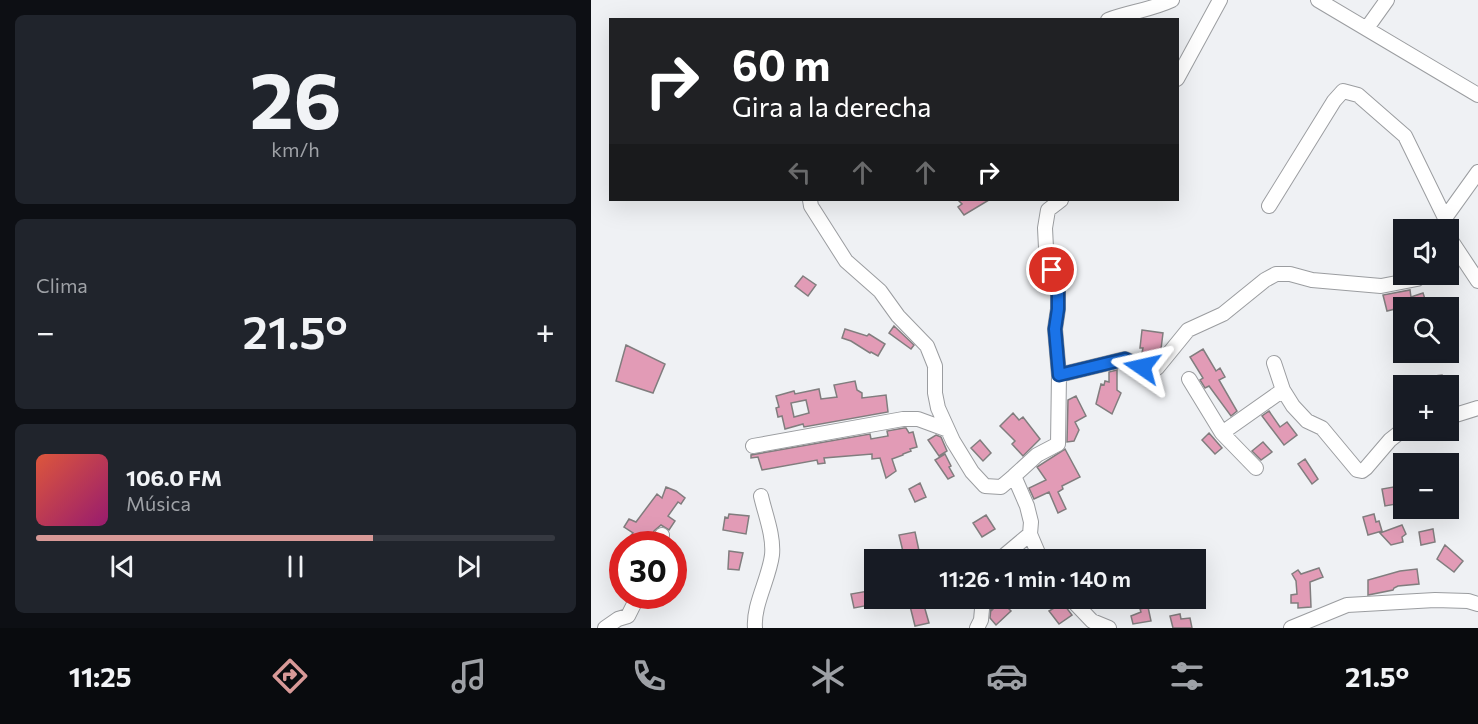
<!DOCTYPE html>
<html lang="es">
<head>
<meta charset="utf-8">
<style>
  :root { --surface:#171b24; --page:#20242c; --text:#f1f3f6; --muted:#9ea1a6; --line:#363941; --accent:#d89997 }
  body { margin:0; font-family:Commissioner,sans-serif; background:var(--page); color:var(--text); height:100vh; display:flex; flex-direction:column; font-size:22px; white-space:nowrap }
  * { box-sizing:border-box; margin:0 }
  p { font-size:20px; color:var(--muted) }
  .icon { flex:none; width:33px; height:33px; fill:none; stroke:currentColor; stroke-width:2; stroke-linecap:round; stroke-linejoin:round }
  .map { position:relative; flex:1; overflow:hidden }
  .sheet { display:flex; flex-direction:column; gap:15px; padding:15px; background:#0d0f14; width:591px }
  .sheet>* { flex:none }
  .top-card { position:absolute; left:18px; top:18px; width:570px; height:183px; border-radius:0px; box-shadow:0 6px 24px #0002; background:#202124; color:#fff; overflow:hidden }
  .buttons { position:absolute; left:802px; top:219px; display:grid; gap:12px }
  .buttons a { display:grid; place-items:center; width:66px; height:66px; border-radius:0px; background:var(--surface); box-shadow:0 6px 24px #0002; font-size:30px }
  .speed { position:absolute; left:18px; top:531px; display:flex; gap:12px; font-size:30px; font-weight:700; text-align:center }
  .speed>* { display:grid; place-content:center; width:78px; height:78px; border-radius:50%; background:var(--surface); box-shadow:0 6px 24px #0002; line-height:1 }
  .speed .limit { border:9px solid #d22; background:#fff; color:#111 }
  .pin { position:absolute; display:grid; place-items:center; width:51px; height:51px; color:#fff; margin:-26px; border:3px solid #fff; border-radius:50%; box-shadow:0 2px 6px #0007 }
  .me { position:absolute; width:66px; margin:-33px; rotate:281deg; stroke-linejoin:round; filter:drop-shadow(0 0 4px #0008) }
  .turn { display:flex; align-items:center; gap:21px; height:126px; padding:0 24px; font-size:27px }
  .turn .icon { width:78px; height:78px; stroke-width:2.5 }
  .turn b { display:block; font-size:42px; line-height:51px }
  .lanes { display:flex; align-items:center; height:57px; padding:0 24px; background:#0003; justify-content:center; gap:30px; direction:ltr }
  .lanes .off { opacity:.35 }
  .big { font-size:45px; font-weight:600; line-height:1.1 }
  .sheet .tile { flex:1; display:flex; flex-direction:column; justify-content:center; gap:9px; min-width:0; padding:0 21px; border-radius:9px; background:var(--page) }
  .sheet .dial { align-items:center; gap:0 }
  .dial b { font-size:78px; line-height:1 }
  .song { display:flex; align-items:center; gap:18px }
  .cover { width:72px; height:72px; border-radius:9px; background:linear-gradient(135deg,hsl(10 70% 55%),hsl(320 70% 35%)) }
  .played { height:6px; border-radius:3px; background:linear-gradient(90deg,var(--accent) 65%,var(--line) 65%) }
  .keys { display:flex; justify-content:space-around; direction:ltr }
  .heat { display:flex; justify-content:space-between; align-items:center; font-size:33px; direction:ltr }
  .trip { position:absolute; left:273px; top:549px; width:342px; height:60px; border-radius:0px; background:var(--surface); box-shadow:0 6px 24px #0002; font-weight:600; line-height:60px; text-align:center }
  .dock { display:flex; height:96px; justify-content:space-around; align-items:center; background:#090b0e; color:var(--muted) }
  .dock .icon { width:42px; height:42px }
  .dock .selected { color:var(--accent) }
  .dock b { font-size:27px; color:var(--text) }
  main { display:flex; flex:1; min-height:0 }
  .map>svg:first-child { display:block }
  .building { fill:#e29bb6; stroke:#817d7e; stroke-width:1.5; fill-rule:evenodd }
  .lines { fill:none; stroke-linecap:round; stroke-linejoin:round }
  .minor-casing { stroke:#9b9da0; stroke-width:16 }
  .minor { stroke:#fff; stroke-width:14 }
  .route-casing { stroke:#114b97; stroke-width:15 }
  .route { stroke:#1a73e8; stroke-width:10 }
</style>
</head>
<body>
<main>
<section class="sheet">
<div class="tile dial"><b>26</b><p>km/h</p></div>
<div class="tile"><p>Clima</p>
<div class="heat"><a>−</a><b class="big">21.5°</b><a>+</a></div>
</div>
<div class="tile">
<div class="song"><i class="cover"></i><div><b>106.0 FM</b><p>Música</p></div></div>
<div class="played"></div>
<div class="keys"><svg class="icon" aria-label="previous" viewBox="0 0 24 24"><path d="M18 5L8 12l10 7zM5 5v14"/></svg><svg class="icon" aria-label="pause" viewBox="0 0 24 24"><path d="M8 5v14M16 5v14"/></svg><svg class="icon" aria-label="next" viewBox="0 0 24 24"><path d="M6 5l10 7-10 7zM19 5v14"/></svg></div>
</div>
</section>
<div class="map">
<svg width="887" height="628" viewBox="0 0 887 628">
  <rect width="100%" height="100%" fill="#eff1f4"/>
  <path class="building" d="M367,200H398L373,215L367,207L371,204Z
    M212,276L225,285L217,296L204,286Z
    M819,290L820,297L832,293L835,302L807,307L808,308L796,311L792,295Z
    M303,326L323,345L320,349L298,333Z
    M254,329L276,336L278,334L294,344L287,356L280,352L279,353L260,341L251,338Z
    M551,330L572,333L570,349L562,359L550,357L552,348H549Z
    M35,345L74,364L62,393L25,381Z
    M612,349L625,371L629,368L634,377L628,380L646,411L640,416L618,386L614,388L609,380L612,378L599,357Z
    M526,370V390L530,393L521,414L505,404L510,384L513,385L514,381L518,382V372Z
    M851,375L852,386H828L827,378Z
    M264,381L266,390L271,393V398L295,395L297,412L213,427L212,424L194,429L191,416L187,417L185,408L188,407L185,396L203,391L204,394L228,389L230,399L246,397L243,385ZM215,400L218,413L203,417L200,403Z
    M485,396L495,416L484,422L488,430L483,441L476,442L477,400Z
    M678,411L689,427L696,422L706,435L693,445L671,416Z
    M422,413L428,420L432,417L449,439L432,456L421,444L424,441L409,426Z
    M313,428H315L318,433L322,432L326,447L319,449L320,451L312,454V455L301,459L305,471L295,478L289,458L281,459V454L233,458L234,463L227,464L226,460L171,470L167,457L160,458V455L279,434L280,439L297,436L296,431Z
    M618,433L631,448L624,454L611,440Z
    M345,435L350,437L356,451L348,456L337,440Z
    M389,440L400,453L392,461L380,448Z
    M672,442L681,452L670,460L661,451Z
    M474,449L489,477L471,486L472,489L467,492L475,509L467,513L458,492L443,499L438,488L455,480L446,467Z
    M354,454L360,466L358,467L363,476L357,479L344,460Z
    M714,459L727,479L721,484L707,464Z
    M329,483L335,497L324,502L318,489Z
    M808,486L811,503L794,506L791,489Z
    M75,487L85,491L94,498L90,504L87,502L77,516L84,521L78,530L70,525L63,531L57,544H32L42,533L33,527L38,519L45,522L66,494L71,498Z
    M138,514L158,516L155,534L132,530L134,517L137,518Z
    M783,514L785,522L788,521L791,531L777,535L772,517Z
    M395,515L404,529L391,537L382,523Z
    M811,525L815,534L811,537L812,542L800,545L789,533Z
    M842,529L844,542L830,545L828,532Z
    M324,532L330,560H314L308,535Z
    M854,545L872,561L863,572L846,559Z
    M138,551L152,553L148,570L137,569Z
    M728,568L732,577L719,582L720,607L707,608V603H700V595L706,594L705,581L701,574L707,570L710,574Z
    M826,569L828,584L807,586L803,588L802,590L777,595V580L809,571Z
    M277,591L279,605L263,608L260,594Z
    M401,598H402L401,610L410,601L420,611L405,625L399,618Z
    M460,598H468L481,615L468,624L458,611L465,607Z
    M332,602L338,623L324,626L319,606Z
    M557,607L560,621L542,624L540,616L550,612L549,609Z
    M589,614L590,619L599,618L601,628H582L579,616Z"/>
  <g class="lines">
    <g class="minor-casing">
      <path id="minor" d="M727,0L887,95
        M517,20C538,12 560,10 581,0
        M776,28L796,0
        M586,79L629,0
        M219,200L220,206L255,261L289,291L307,316L336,346L344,366V393L347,408L362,441L381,472L394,486L410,487L423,476L436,506L440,522L439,534L450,560
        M678,206L743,101L752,91L767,95L814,136L854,218
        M856,230L854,218L887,172
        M858,234L861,242L887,281
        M683,363L692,390L702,406L716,421L731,428L766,470L771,471L775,468L799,440L813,429
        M468,375L534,359L551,367L566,368L597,330L632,314L674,280L685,274H699L721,280L790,286L826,279L831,274
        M598,379L631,433
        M858,417L887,408
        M162,446L312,419H327L357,430
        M665,468L631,433L692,390
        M423,476L446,455L467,444L468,375L464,329L467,309V292L455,248L454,228L457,210L470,200
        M66,544L71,535
        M408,560L439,534
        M479,598L501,621L518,628
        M14,628L27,619L37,616L47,596
        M164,628C162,605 178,579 181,555C183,536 174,514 170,496
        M386,628L390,620L392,598
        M700,628L756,605L844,600L877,601L887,604"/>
    </g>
    <use href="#minor" class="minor"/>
  </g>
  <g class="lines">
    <g class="route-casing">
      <path id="route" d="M461,270L467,292V309L464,329L468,375L534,359L551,367"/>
    </g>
    <use href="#route" class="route"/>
  </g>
</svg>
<div class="buttons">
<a><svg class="icon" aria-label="sound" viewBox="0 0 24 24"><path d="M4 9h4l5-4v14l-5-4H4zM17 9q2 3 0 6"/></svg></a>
<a><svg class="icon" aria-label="search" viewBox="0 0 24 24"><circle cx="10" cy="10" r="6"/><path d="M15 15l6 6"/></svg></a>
<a>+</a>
<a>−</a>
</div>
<div class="speed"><div class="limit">30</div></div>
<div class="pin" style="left:461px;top:270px;background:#d93025"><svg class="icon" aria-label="arrive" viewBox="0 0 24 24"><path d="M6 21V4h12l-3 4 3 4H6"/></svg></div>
<svg class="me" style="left:551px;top:367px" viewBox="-20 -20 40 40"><path d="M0-17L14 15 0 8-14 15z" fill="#1a73e8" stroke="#fff" stroke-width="4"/></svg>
<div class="trip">11:26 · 1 min · 140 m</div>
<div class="top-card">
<div class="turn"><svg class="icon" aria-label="right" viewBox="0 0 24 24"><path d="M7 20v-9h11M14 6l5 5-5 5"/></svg><div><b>60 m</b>Gira a la derecha</div></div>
<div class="lanes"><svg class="icon off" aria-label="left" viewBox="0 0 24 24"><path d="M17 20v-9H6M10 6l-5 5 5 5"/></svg><svg class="icon off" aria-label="ahead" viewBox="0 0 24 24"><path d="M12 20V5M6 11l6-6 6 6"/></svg><svg class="icon off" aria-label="ahead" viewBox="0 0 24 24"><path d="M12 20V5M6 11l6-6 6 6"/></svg><svg class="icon" aria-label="right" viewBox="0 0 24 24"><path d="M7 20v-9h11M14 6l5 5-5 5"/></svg></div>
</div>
</div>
</main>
<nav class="dock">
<b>11:25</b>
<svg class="icon selected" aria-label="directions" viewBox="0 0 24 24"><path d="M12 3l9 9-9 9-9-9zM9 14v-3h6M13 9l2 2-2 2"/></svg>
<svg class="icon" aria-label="music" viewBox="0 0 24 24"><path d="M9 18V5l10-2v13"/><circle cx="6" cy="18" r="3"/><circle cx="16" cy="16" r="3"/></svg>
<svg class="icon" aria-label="phone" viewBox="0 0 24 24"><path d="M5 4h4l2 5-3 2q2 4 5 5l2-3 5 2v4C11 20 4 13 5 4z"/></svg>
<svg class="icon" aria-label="climate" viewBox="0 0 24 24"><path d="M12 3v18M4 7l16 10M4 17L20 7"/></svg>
<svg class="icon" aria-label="car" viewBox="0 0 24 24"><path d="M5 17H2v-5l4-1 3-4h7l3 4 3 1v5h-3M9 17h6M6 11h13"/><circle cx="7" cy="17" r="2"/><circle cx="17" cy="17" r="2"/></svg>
<svg class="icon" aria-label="filters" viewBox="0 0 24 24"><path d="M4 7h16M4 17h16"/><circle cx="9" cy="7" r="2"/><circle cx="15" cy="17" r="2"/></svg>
<b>21.5°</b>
</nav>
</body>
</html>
